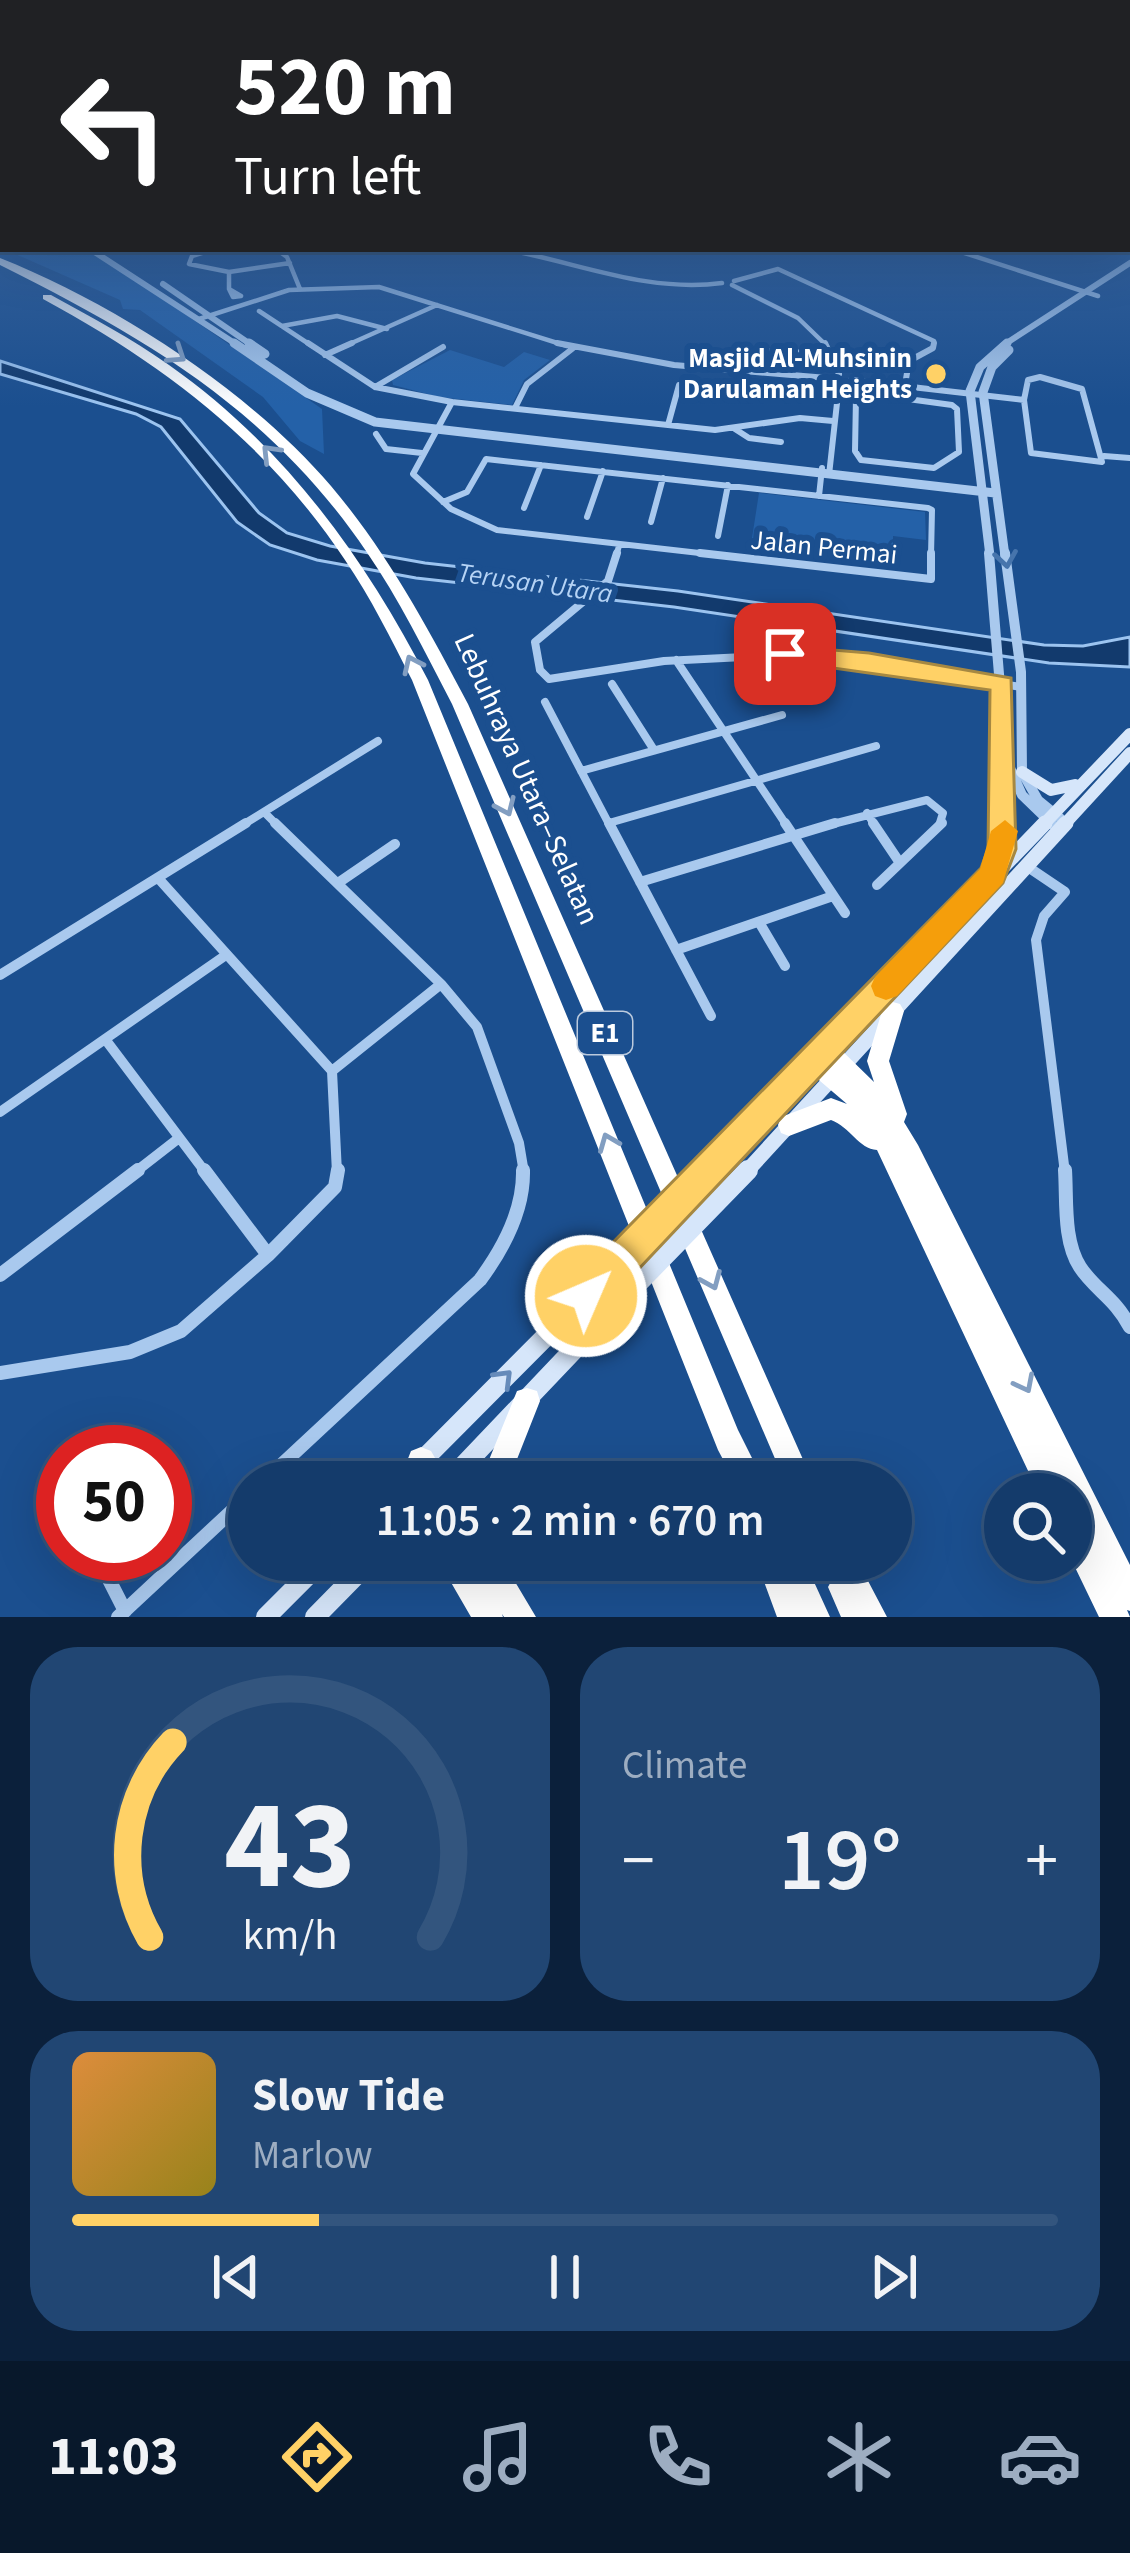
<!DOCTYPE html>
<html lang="en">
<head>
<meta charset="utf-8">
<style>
  :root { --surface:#143b6b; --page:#214673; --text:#f1f3f6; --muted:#9dadc1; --line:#33557e; --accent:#ffd166 }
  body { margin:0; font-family:"Source Sans 3",sans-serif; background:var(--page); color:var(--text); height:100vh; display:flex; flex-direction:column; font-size:45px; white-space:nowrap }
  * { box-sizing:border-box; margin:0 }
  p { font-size:39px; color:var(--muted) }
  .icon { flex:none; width:66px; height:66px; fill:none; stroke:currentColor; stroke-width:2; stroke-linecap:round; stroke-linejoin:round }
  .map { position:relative; height:1617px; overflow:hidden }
  .side { display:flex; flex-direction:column; gap:30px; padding:30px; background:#0b203b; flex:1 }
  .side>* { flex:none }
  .top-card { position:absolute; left:0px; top:0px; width:1131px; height:252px; box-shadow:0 12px 48px #0002,0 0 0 3px var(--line); background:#202124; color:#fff; overflow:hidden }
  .controls { position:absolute; left:984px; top:1473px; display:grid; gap:24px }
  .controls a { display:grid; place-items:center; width:108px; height:108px; border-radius:50%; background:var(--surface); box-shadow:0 12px 48px #0002,0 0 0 3px var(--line); font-size:60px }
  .speed { position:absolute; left:36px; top:1425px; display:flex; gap:24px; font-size:60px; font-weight:700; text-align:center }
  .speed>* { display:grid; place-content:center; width:156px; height:156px; border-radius:50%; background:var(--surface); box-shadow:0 12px 48px #0002,0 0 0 3px var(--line); line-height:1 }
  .speed .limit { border:18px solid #d22; background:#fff; color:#111 }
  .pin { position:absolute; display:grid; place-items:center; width:102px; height:102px; color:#fff; margin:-51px; border-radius:24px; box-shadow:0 6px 18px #0006 }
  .me { position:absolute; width:132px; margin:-66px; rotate:45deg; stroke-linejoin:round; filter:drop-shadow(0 0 9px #0008) }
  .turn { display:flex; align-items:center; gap:42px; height:252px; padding:0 36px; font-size:54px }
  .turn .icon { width:156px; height:156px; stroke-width:2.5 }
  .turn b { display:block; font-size:84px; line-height:102px }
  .big { font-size:90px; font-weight:600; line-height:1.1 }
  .side .tile { flex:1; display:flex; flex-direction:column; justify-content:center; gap:18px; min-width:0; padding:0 42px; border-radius:48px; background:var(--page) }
  .side .dial { align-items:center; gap:0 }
  .dial svg { height:312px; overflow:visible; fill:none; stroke:var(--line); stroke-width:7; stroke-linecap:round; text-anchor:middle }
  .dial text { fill:var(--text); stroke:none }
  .song { display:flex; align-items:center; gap:36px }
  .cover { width:144px; height:144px; border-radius:18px; background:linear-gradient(135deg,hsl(30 70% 55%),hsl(50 70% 35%)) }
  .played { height:12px; border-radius:6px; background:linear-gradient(90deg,var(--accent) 25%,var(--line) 25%) }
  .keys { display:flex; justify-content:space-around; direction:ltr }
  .heat { display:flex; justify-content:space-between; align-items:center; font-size:66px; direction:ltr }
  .side .tiles { flex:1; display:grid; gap:30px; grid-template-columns:1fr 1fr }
  .tile:last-child { grid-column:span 2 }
  .trip { position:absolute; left:228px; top:1461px; width:684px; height:120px; border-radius:60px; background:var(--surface); box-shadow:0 12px 48px #0002,0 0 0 3px var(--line); font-weight:600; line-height:120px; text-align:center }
  .tab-bar { display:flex; height:192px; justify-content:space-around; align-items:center; background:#08182b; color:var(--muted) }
  .tab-bar .icon { width:84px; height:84px }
  .tab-bar .selected { color:var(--accent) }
  .tab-bar b { font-size:54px; color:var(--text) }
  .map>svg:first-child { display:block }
  .green { fill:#2461a8 }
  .water { fill:#123a6d; stroke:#9cc4f0; stroke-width:3 }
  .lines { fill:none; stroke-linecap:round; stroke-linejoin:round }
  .minor-far4 { stroke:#a9c9ee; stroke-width:4.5 }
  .minor-far3 { stroke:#a9c9ee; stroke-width:6 }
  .minor-far2 { stroke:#a9c9ee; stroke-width:8 }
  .minor-far1 { stroke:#a9c9ee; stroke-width:10 }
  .minor { stroke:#a9c9ee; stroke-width:14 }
  .tertiary-far2 { stroke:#a9c9ee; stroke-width:6 }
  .tertiary-far1 { stroke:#a9c9ee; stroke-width:9 }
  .tertiary { stroke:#a9c9ee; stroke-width:10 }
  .secondary-far2 { stroke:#d6e6fa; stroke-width:12 }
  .secondary-far1 { stroke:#d6e6fa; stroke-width:15 }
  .secondary { stroke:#d6e6fa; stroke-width:20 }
  .motorway { fill:#fff; fill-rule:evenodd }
  .secondary-bridge-far1 { stroke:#d6e6fa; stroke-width:15 }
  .secondary-bridge { stroke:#d6e6fa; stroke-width:20 }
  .oneway { stroke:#829ec1 }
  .oneway2 { stroke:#4674ac }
  .oneway3 { stroke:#668bba }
  .route { fill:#ffd166; stroke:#a68842; stroke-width:3 }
  .slow { fill:#f59e0b }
  .poi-dot { fill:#ffd166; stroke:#1b4f8f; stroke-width:4.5 }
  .labels { text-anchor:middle; stroke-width:12; stroke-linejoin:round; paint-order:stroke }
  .far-poi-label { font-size:27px; font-weight:bold; fill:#fff; stroke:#1b4f8f; text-anchor:end }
  .far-street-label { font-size:27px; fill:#fff; stroke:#1b4f8f }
  .far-water-label { font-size:27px; font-style:italic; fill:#b5d3f5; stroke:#1b4f8f }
  .shield { fill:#1b4f8f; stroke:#bbcadd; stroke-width:3 }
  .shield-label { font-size:27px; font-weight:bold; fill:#fff }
  .street-label { font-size:30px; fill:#fff; stroke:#1b4f8f }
</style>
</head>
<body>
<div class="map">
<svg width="1130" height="1617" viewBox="0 0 1130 1617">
  <rect width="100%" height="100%" fill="#1b4f8f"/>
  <path class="green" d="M4,249H82L113,264L322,409L324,454L300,441L263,397L140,310L123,309L120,300Z
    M450,350L504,367L524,352L550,360L524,380L512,405L439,397L393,385L392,380Z
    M759,493L925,512L926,540L893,536V555L752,538Z"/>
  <path class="water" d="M0,361L180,419L259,513L287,533L330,546L425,563L678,591L1044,645L1083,646L1130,637V667L1049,663L674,607L416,578L317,560L270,545L237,522L161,427L136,414L0,374Z"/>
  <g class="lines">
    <path class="minor-far4" d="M215,249L192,256L189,264L229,272L290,263
      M276,249L287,257L300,289
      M503,249C577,262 646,293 722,283
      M952,249L1098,296
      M229,272V289
      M734,281L778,269L934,341L933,346
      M732,285L798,318L827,346
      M229,289L241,296L233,297Z
      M259,311L312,346
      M199,319L289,290L379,287L567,346
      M282,326L337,316L387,329
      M345,346L437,305"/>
    <path class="minor-far3" d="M308,343L375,387L452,402
      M557,343L674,365L827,378
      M825,343L839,374
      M764,351L834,354
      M325,355L352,343
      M1040,377L1082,389L1102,462L1031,453L1024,400L1028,380Z
      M851,380L1024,400
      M905,385L909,361L933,348L934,343
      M375,387L443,347
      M864,393L952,405L957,409L959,452L934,468L861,460L855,451L856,397Z
      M515,408L527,384L572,349
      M668,425L679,385
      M735,429L749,438L781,442
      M376,434L386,449L422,453
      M1104,456L1130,458
      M829,475L839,385
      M819,496L822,468
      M443,502L467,492L486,459L928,508L932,510L931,556
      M524,508L541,465
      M587,517L603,471
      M651,522L663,478
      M718,536L728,485
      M616,556L619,546
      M726,556L497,530L451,509L413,474L452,402L715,430L800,418L833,421"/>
    <path class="minor-far2" d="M617,553L608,581L535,642L540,670L549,679L664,661L802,654L1021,687
      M700,553L931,579V553
      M676,660L787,826
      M612,684L654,750
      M545,702L610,826
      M581,771L782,715
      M264,812L278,826
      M867,813L875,826
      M609,823L876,746
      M241,826L378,741
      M825,826L927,800L943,813L939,826"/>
    <path class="minor-far1" d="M275,823L441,984L477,1027L519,1143L524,1173
      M609,823L711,1016
      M785,823L845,913
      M873,823L900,863
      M1025,865L1065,892L1044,916L1036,940L1065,1173
      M158,878L332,1071L337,1173
      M640,882L835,823
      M338,883L395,844
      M877,885L942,823
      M759,922L785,966
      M676,950L833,896
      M0,975L246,823
      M105,1039L206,1173
      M332,1071L441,984
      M0,1112L226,955
      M134,1173L179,1138"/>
    <path class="minor" d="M204,1170L268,1255
      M1065,1170C1067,1200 1063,1241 1080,1267C1095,1290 1115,1298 1130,1327
      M0,1275L138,1170
      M0,1373L130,1352L181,1331L268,1255L335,1187L338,1170
      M59,1482L63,1490
      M263,1482L480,1280C503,1249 524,1209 523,1170
      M96,1554L125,1611
      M118,1617L249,1495"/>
    <path class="tertiary-far2" d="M90,249L239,346
      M163,284L253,346
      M1002,346L1130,263"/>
    <path class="tertiary-far1" d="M234,343L307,393L375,422L995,493
      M249,343L265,354
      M990,556L970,391L980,367L1007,343
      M1005,556L983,392L992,367L1009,350"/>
    <path class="tertiary" d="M989,553L1006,759L1022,795L1053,825
      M1005,553L1021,672L1022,772L1038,800L1060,818"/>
    <path class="secondary-far2" d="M1022,772L1051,790L1075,785
      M1004,826L1006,759
      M1042,826L1130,734
      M1063,826L1130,753"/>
    <path class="secondary-far1" d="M996,864L1004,823
      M732,1148L1045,823
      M748,1170L1066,823"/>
    <path class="secondary" d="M401,1482L586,1296
      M448,1482L604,1318
      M266,1617L323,1560
      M315,1617L371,1560"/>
    <path class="motorway" d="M0,258C116,304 250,391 331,486C387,552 428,628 468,704L813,1482H785L452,704C425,652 399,599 366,551C271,411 148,339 0,265Z
      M43,295H51C91,317 131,338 169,365C284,446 364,556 428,680L738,1430L764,1482H735L718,1450L412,680C391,639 371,598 345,560C267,443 165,365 43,299Z
      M893,1002L900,1004L904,1011L889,1061L907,1114L904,1122L918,1145L1130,1565V1611L1127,1610L1130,1617H1099L1071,1559V1514L1075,1515L1071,1507V1494H1039L877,1150C859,1149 850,1127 831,1120L789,1136L781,1133L778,1125L781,1117L831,1098L847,1104L806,1069L803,1062L806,1055L816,1053L818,1043L826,1040L834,1043L874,1082L867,1061L882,1011L886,1004Z
      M527,1388L537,1391L540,1401L508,1482H480L517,1391Z
      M421,1447L431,1451L449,1482H389L392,1470L402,1466L411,1470L407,1461L411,1451Z
      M438,1560H470L471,1563L470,1560H502L536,1617H504L502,1614L503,1617H471Z
      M756,1560H804L830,1617H777Z
      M826,1560H857L887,1617H841L828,1587L834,1576Z"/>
    <path class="secondary-bridge-far1" d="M708,1173L732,1148"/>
    <path class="secondary-bridge" d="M586,1296L711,1170
      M604,1318L748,1170"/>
  </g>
  <defs><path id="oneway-chevron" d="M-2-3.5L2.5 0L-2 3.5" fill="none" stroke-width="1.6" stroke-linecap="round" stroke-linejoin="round" transform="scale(3)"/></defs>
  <g class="oneway">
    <use href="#oneway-chevron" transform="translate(177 355) rotate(34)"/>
    <use href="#oneway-chevron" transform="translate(270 453) rotate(-134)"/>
    <use href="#oneway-chevron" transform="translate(412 664) rotate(-115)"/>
    <use href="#oneway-chevron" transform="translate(506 807) rotate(66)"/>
    <use href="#oneway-chevron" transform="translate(608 1142) rotate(-112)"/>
    <use href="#oneway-chevron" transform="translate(712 1281) rotate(67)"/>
    <use href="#oneway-chevron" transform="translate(1025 1384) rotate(63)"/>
  </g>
  <use class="oneway2" href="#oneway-chevron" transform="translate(1006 559) rotate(81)"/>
  <use class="oneway3" href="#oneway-chevron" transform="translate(504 1378) rotate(-45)"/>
  <linearGradient id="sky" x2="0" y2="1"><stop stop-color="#0f2b4f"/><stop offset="0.44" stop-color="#39639b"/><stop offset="1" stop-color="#39639b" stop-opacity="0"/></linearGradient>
  <rect width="1130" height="407" fill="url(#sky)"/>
  <path class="route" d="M785,646L869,653L1011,678L1016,849L1003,883L600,1310L586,1315L573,1310L567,1296L573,1283L981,868L988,849L990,690L776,660V649Z"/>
  <path class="slow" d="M1005,820L1018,831L1003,883L897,996L886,1000L875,996L871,986L875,977L980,869L991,831Z"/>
  <circle class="poi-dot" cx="936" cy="374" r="12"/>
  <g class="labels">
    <g class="far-poi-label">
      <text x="912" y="367">Masjid Al-Muhsinin<tspan x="912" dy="31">Darulaman Heights</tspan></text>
    </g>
    <g class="far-street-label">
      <text transform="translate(824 547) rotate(6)" y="9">Jalan Permai</text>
    </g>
    <g class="far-water-label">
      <text transform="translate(535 583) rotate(8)" y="9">Terusan Utara</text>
    </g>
    <rect class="shield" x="578" y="1012" width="54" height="42" rx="9"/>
    <g class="shield-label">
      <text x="605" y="1042">E1</text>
    </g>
    <g class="street-label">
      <text transform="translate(527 779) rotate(66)" y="10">Lebuhraya Utara–Selatan</text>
    </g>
  </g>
</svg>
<div class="controls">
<a><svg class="icon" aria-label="search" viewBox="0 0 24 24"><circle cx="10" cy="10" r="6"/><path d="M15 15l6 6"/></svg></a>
</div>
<div class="speed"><div class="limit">50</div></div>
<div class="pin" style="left:785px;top:654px;background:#d93025"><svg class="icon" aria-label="arrive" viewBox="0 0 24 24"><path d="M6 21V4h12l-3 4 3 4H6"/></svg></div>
<svg class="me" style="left:586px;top:1296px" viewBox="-20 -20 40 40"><circle r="17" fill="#ffd166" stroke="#fff" stroke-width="3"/><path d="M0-11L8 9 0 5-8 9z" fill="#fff"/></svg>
<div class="trip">11:05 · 2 min · 670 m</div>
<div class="top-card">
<div class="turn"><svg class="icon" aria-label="left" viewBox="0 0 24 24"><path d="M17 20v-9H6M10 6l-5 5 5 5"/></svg><div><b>520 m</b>Turn left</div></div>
</div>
</div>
<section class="side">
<div class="tiles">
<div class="tile dial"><svg viewBox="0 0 100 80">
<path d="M14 69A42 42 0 1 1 86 69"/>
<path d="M14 69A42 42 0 0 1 20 19" stroke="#ffd166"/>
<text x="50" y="56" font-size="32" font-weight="700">43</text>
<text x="50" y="72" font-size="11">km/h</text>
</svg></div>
<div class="tile"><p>Climate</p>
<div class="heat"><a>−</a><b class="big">19°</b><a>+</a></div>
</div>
<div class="tile">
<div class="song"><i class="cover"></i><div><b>Slow Tide</b><p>Marlow</p></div></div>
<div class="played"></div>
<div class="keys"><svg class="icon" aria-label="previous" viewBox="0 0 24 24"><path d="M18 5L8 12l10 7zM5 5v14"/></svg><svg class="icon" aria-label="pause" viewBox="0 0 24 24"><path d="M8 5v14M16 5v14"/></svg><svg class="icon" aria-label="next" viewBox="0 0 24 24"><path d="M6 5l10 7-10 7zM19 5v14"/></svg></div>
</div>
</div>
</section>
<nav class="tab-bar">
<b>11:03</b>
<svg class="icon selected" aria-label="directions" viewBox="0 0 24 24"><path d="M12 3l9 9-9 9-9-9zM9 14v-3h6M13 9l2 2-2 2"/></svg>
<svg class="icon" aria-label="music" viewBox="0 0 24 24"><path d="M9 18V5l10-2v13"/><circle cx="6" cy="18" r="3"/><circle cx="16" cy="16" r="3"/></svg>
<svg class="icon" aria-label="phone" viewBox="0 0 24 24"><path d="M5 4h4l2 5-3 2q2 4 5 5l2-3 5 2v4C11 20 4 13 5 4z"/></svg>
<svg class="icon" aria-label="climate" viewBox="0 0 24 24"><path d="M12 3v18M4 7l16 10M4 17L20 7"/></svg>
<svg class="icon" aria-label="car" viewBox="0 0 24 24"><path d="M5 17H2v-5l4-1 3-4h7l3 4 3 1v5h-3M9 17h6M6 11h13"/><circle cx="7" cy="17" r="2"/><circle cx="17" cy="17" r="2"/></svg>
</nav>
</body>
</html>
